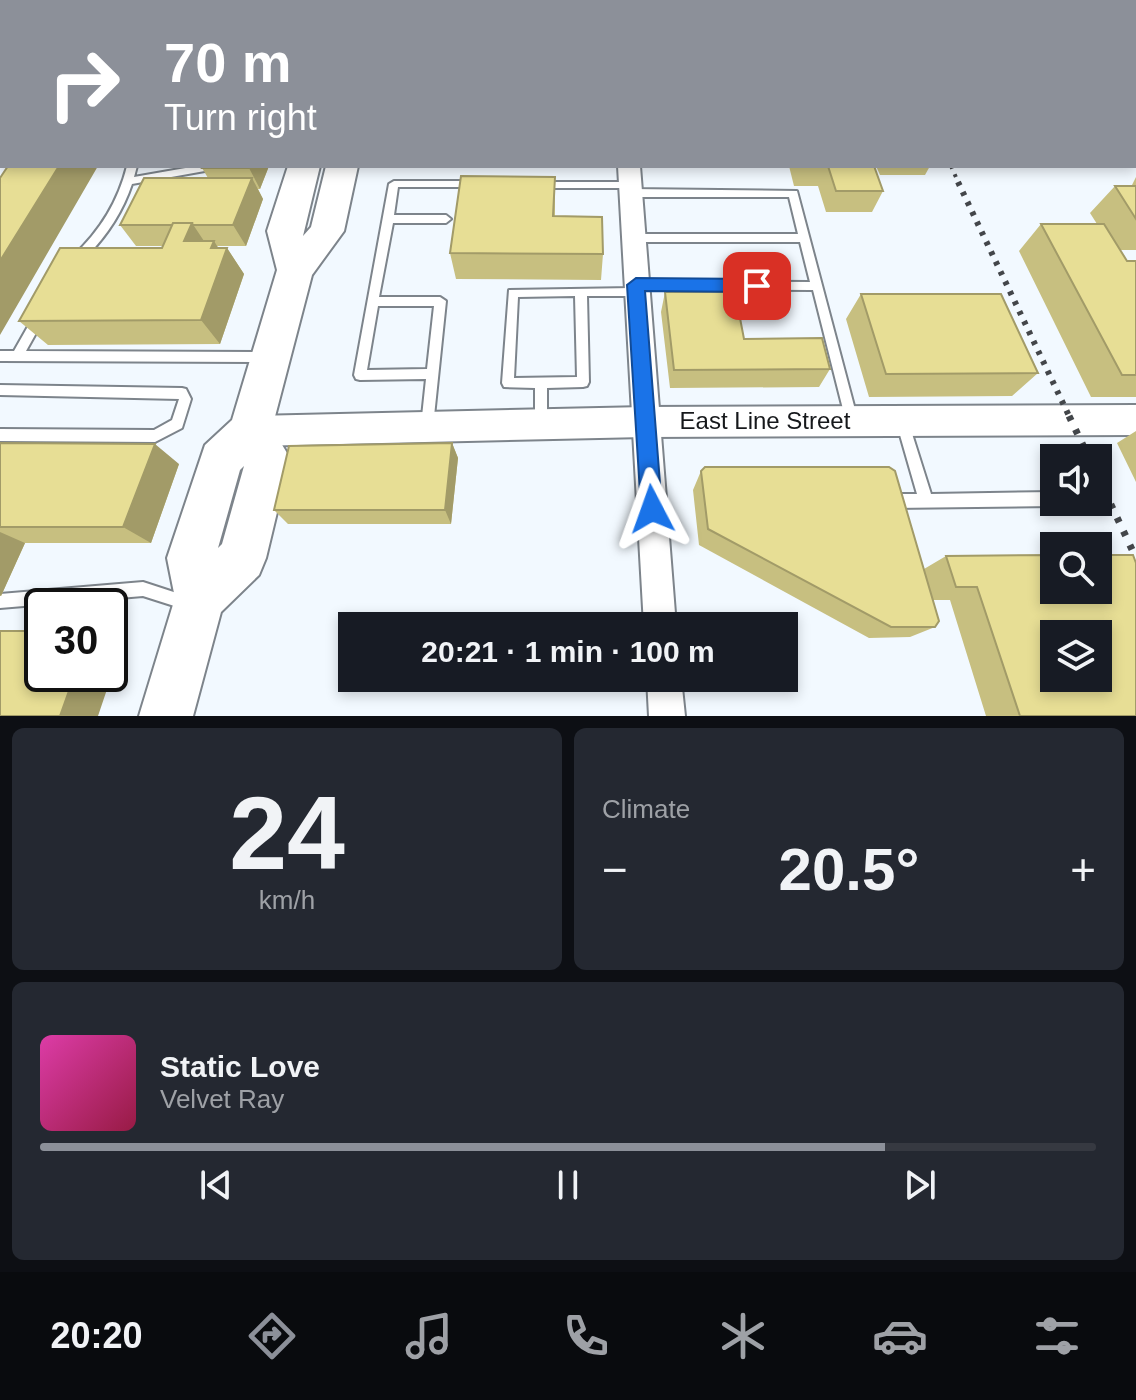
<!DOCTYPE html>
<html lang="en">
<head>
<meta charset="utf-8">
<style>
  :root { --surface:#171b24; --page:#242831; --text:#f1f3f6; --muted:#9ea1a6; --line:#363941; --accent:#8c9099 }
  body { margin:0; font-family:Arial,sans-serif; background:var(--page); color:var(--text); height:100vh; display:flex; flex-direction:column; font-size:30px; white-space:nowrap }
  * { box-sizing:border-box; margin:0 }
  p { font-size:26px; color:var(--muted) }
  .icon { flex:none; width:44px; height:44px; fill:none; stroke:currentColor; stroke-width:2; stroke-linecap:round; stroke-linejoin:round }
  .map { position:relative; height:716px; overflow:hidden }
  .details { display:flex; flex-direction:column; gap:12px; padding:12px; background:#0d0f14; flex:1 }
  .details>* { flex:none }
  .banner { position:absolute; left:0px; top:0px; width:1136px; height:168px; box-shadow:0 4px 12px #0003; background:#8c9099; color:#fff; overflow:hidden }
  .fabs { position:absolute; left:1040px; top:444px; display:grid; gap:16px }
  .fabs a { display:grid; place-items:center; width:72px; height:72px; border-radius:0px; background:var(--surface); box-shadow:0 4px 12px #0003; font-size:40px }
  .speed { position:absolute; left:24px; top:588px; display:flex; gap:16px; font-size:40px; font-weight:700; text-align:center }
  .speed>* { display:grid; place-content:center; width:104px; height:104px; border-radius:50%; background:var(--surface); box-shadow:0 4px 12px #0003; line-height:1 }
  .speed .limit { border:4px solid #111; border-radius:12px; background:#fff; color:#111 }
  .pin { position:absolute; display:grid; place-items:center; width:68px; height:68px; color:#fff; margin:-34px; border-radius:16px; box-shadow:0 4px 12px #0006 }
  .me { position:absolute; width:88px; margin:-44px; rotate:356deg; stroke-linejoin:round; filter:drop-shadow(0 0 6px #0008) }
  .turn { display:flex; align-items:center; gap:28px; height:168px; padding:0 32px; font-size:36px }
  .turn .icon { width:104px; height:104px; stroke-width:2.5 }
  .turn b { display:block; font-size:56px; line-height:68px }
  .big { font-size:60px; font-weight:800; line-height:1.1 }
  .details .tile { flex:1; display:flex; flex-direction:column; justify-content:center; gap:12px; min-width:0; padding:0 28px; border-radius:12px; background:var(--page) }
  .details .dial { align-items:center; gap:0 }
  .dial b { font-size:104px; line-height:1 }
  .song { display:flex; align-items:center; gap:24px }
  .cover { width:96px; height:96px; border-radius:12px; background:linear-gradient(135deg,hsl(320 70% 55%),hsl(340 70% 35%)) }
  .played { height:8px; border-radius:4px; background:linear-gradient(90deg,var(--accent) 80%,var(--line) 80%) }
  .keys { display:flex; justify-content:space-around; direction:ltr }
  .heat { display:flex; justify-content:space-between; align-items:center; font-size:44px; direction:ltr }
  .details .tiles { flex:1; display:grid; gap:12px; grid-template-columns:1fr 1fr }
  .tile:last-child { grid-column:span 2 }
  .trip { position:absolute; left:338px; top:612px; width:460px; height:80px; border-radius:0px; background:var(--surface); box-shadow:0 4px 12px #0003; font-weight:800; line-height:80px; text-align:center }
  .dock { display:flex; height:128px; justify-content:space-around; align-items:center; background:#090b0e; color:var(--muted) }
  .dock .icon { width:56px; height:56px }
  .dock .active { color:var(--accent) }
  .dock b { font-size:36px; color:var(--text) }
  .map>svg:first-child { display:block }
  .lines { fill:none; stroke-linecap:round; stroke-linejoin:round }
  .service-casing { stroke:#7d848b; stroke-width:4 }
  .minor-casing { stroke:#7d848b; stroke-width:4 }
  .tertiary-casing { stroke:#7d848b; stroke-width:4 }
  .primary-casing { stroke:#7d848b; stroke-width:4 }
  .service { fill:#fff; fill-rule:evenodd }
  .minor { fill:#fff; fill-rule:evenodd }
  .tertiary { fill:#fff; fill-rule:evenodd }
  .primary { fill:#fff; fill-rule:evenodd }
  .rail-far2 { stroke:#43464a; stroke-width:4; stroke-dasharray:3 6; stroke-linecap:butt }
  .rail-far1 { stroke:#43464a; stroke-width:6; stroke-dasharray:4 7; stroke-linecap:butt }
  .rail { stroke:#43464a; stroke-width:7; stroke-dasharray:5 10; stroke-linecap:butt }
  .wall { fill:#c7bf80 }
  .shaded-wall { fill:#a29b68 }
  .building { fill:#e7de95; stroke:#a29b68; stroke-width:2; fill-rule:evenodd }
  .route { fill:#1a73e8; stroke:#114b97; stroke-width:2 }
  .labels { text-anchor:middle; stroke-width:6; stroke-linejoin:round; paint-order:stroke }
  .street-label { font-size:24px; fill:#16181b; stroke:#fff }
</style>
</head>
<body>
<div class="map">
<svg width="1136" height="716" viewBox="0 0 1136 716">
  <rect width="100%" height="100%" fill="#f2f9ff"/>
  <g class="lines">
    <g class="service-casing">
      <path id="service" d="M127,166H137L134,177L197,166H221L216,169L132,184C122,214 104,240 81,262H73L72,259L73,256C100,231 118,202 127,166Z
        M394,181H476L481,184L476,187H398L394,215H446L451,219L446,223H393L379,297H440L446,301L433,426L432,430L427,432L422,430L421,426L426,379L360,380L356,379L354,375L389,184ZM378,306H434L427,369L367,370Z
        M538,182H630L635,185L630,188H538L533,185Z
        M631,189L797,191L858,421L857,425L852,427L847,425L846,421L813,290L640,289L642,292L640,295L636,296H587L589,382L587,386L583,387L547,388V424L546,428L541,430L536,428L535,424V388L504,387L502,383L509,290L632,288V282L636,281L810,282L800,242H633L628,238L633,234H798L789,197H631L626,193ZM575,296L577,377L514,378L518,297Z
        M39,312L45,317L26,351L268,352L272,353L274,357L272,361L268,362L0,361V351H14L35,314Z
        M0,385L182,388L186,389L191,399L182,428L155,442L0,441V429L154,430L172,420L179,399L0,395Z
        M902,415L907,417L908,421L931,494L1054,492V502H1060L1059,504L1054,506L893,508L888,506L886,501L888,496L893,494H917L896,421L897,417Z
        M143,582L195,599L197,604L195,609L190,611L143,596L0,608V594Z"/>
    </g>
    <g class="minor-casing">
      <path id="minor" d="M613,0H629V2H613Z
        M0,104H2V116H0Z
        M1134,119H1136V131H1134Z
        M618,166H640L676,626H644Z
        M647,678H681L685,716H649Z"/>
    </g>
    <g class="tertiary-casing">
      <path id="tertiary" d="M1136,405V435L645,437L250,446L238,442L233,431L238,420L250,416L645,407Z"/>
    </g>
    <g class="primary-casing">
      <path id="primary" d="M353,0H379L352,2Z
        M288,166H320L303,236L311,227L326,166H358L344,231L312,275L272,428L290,458L266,558L259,575L221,612L193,716H139L175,598L167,558L205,445L232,420L277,270L267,231ZM244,466L222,544L218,548L240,470Z"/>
    </g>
    <use href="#service" class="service"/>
    <use href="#minor" class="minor"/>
    <use href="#tertiary" class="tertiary"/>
    <use href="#primary" class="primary"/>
    <path class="rail-far2" d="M951,166L959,184"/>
    <path class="rail-far1" d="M958,182L1070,418"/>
    <path class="rail" d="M1069,416L1089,458
      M1098,477L1136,558"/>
  </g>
  <path class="wall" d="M203,166H269L260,189H258L263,199L246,246H217L218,248H227L244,274L220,344L48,345L19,321L162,248L163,246H136L120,225L208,178L202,168Z
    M789,166H874L883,191L872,212H826L818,186H794Z
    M876,166H930L925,175H880Z
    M555,177V216L603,254L601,280L456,279L450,253Z
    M1136,177V250H1120L1127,261H1136V397H1091L1019,251L1041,224H1097L1090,213L1115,186H1135L1132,185Z
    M665,292L744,339L830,369L819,387L670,388L661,312Z
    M861,294L1038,373L1012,396L869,397L846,319Z
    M1136,431V482L1117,443Z
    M0,443L179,464L151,543H25L1,596H0Z
    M452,443L458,458L451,524H288L274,510Z
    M701,471L924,569L946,556L1136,716H986L950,600H933L935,627L910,637L869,638L699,545L693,490Z"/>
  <path class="shaded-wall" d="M91,0H109L110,2H91Z
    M2,3V31H0V5Z
    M2,34V88L0,86V37Z
    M59,166H98L0,335V261Z
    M250,166H269L260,189L249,168Z
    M252,178L263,199L246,246L233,225Z
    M192,223L210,250L184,241Z
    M214,241L224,257L227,248L244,274L220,344L201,320L211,248Z
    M452,443L458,458L451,524L445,510Z
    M155,444L179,464L151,543L123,527Z
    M0,532L25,543L1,596L0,595Z
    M110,637L123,642L98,716H60L75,674H110Z"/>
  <path class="building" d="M12,0H38L36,2H10Z
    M45,0H91L90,1L84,2H44Z
    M0,49H2V62L0,64Z
    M8,166H59L0,261V178Z
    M203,166H250L249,168H202Z
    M828,166H874L883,191H836Z
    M461,176L555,177L553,216L602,217L603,254L450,253Z
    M144,178H252L233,225H193L192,223H173L172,225H120Z
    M1115,186H1136V219Z
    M173,223H192L184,241H214L211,248H227L201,320L19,321L60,248H162Z
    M1041,224H1104L1127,261H1136V375H1122Z
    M665,292H735L744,339L822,338L830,369L674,370Z
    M861,294H1001L1038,373L886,374Z
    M0,443L155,444L123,527H0Z
    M452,443L445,510H274L289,446Z
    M705,467H889L895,471L939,621L935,627H891L708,529L701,471Z
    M1054,555V590H1098V555H1133L1136,563V716H1020L977,587H956L946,556ZM1054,634H1098V678H1054Z
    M0,631H42V674H75L60,716H0Z"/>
  <path class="route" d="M636,278L757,279L765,286L757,292L645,291L662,509L659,516L652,519L644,516L641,509L627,285Z"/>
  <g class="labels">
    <g class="street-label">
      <text x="765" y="429">East Line Street</text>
    </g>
  </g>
</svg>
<div class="fabs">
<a><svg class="icon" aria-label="sound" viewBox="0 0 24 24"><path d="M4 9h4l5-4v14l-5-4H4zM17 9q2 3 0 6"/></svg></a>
<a><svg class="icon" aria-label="search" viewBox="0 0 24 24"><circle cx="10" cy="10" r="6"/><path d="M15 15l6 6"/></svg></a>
<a><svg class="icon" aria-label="layers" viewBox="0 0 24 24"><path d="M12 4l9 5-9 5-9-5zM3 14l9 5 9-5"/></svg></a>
</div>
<div class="speed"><div class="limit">30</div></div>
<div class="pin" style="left:757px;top:286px;background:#d93025"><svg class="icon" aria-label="arrive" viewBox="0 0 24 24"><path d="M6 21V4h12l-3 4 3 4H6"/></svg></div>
<svg class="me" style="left:652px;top:509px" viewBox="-20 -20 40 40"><path d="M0-17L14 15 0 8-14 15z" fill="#1a73e8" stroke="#fff" stroke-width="4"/></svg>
<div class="trip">20:21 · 1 min · 100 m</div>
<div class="banner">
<div class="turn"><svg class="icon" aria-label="right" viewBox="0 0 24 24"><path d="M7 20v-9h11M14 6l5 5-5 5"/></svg><div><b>70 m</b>Turn right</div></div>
</div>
</div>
<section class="details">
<div class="tiles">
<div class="tile dial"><b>24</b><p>km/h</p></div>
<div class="tile"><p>Climate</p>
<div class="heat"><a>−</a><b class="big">20.5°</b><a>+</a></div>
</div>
<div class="tile">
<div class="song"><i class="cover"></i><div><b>Static Love</b><p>Velvet Ray</p></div></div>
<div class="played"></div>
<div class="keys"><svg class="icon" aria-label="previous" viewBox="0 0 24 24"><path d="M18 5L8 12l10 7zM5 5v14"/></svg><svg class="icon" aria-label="pause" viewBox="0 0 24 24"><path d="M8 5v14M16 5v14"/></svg><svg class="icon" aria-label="next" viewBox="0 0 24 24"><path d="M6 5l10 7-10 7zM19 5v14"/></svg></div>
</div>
</div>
</section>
<nav class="dock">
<b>20:20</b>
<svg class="icon active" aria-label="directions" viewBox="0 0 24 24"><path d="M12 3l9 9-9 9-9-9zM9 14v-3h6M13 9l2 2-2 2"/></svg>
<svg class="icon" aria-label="music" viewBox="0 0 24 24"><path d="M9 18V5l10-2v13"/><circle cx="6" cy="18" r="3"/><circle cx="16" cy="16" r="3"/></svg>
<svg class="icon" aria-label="phone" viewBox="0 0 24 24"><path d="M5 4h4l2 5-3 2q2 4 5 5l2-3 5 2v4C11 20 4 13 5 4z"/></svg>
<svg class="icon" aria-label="climate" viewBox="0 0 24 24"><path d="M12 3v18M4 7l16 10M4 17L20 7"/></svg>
<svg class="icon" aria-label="car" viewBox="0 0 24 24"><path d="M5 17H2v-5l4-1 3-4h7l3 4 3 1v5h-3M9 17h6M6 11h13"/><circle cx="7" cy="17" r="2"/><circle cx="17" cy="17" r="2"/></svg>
<svg class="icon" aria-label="filters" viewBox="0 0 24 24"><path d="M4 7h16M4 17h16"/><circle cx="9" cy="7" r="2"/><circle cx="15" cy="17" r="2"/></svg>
</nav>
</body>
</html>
